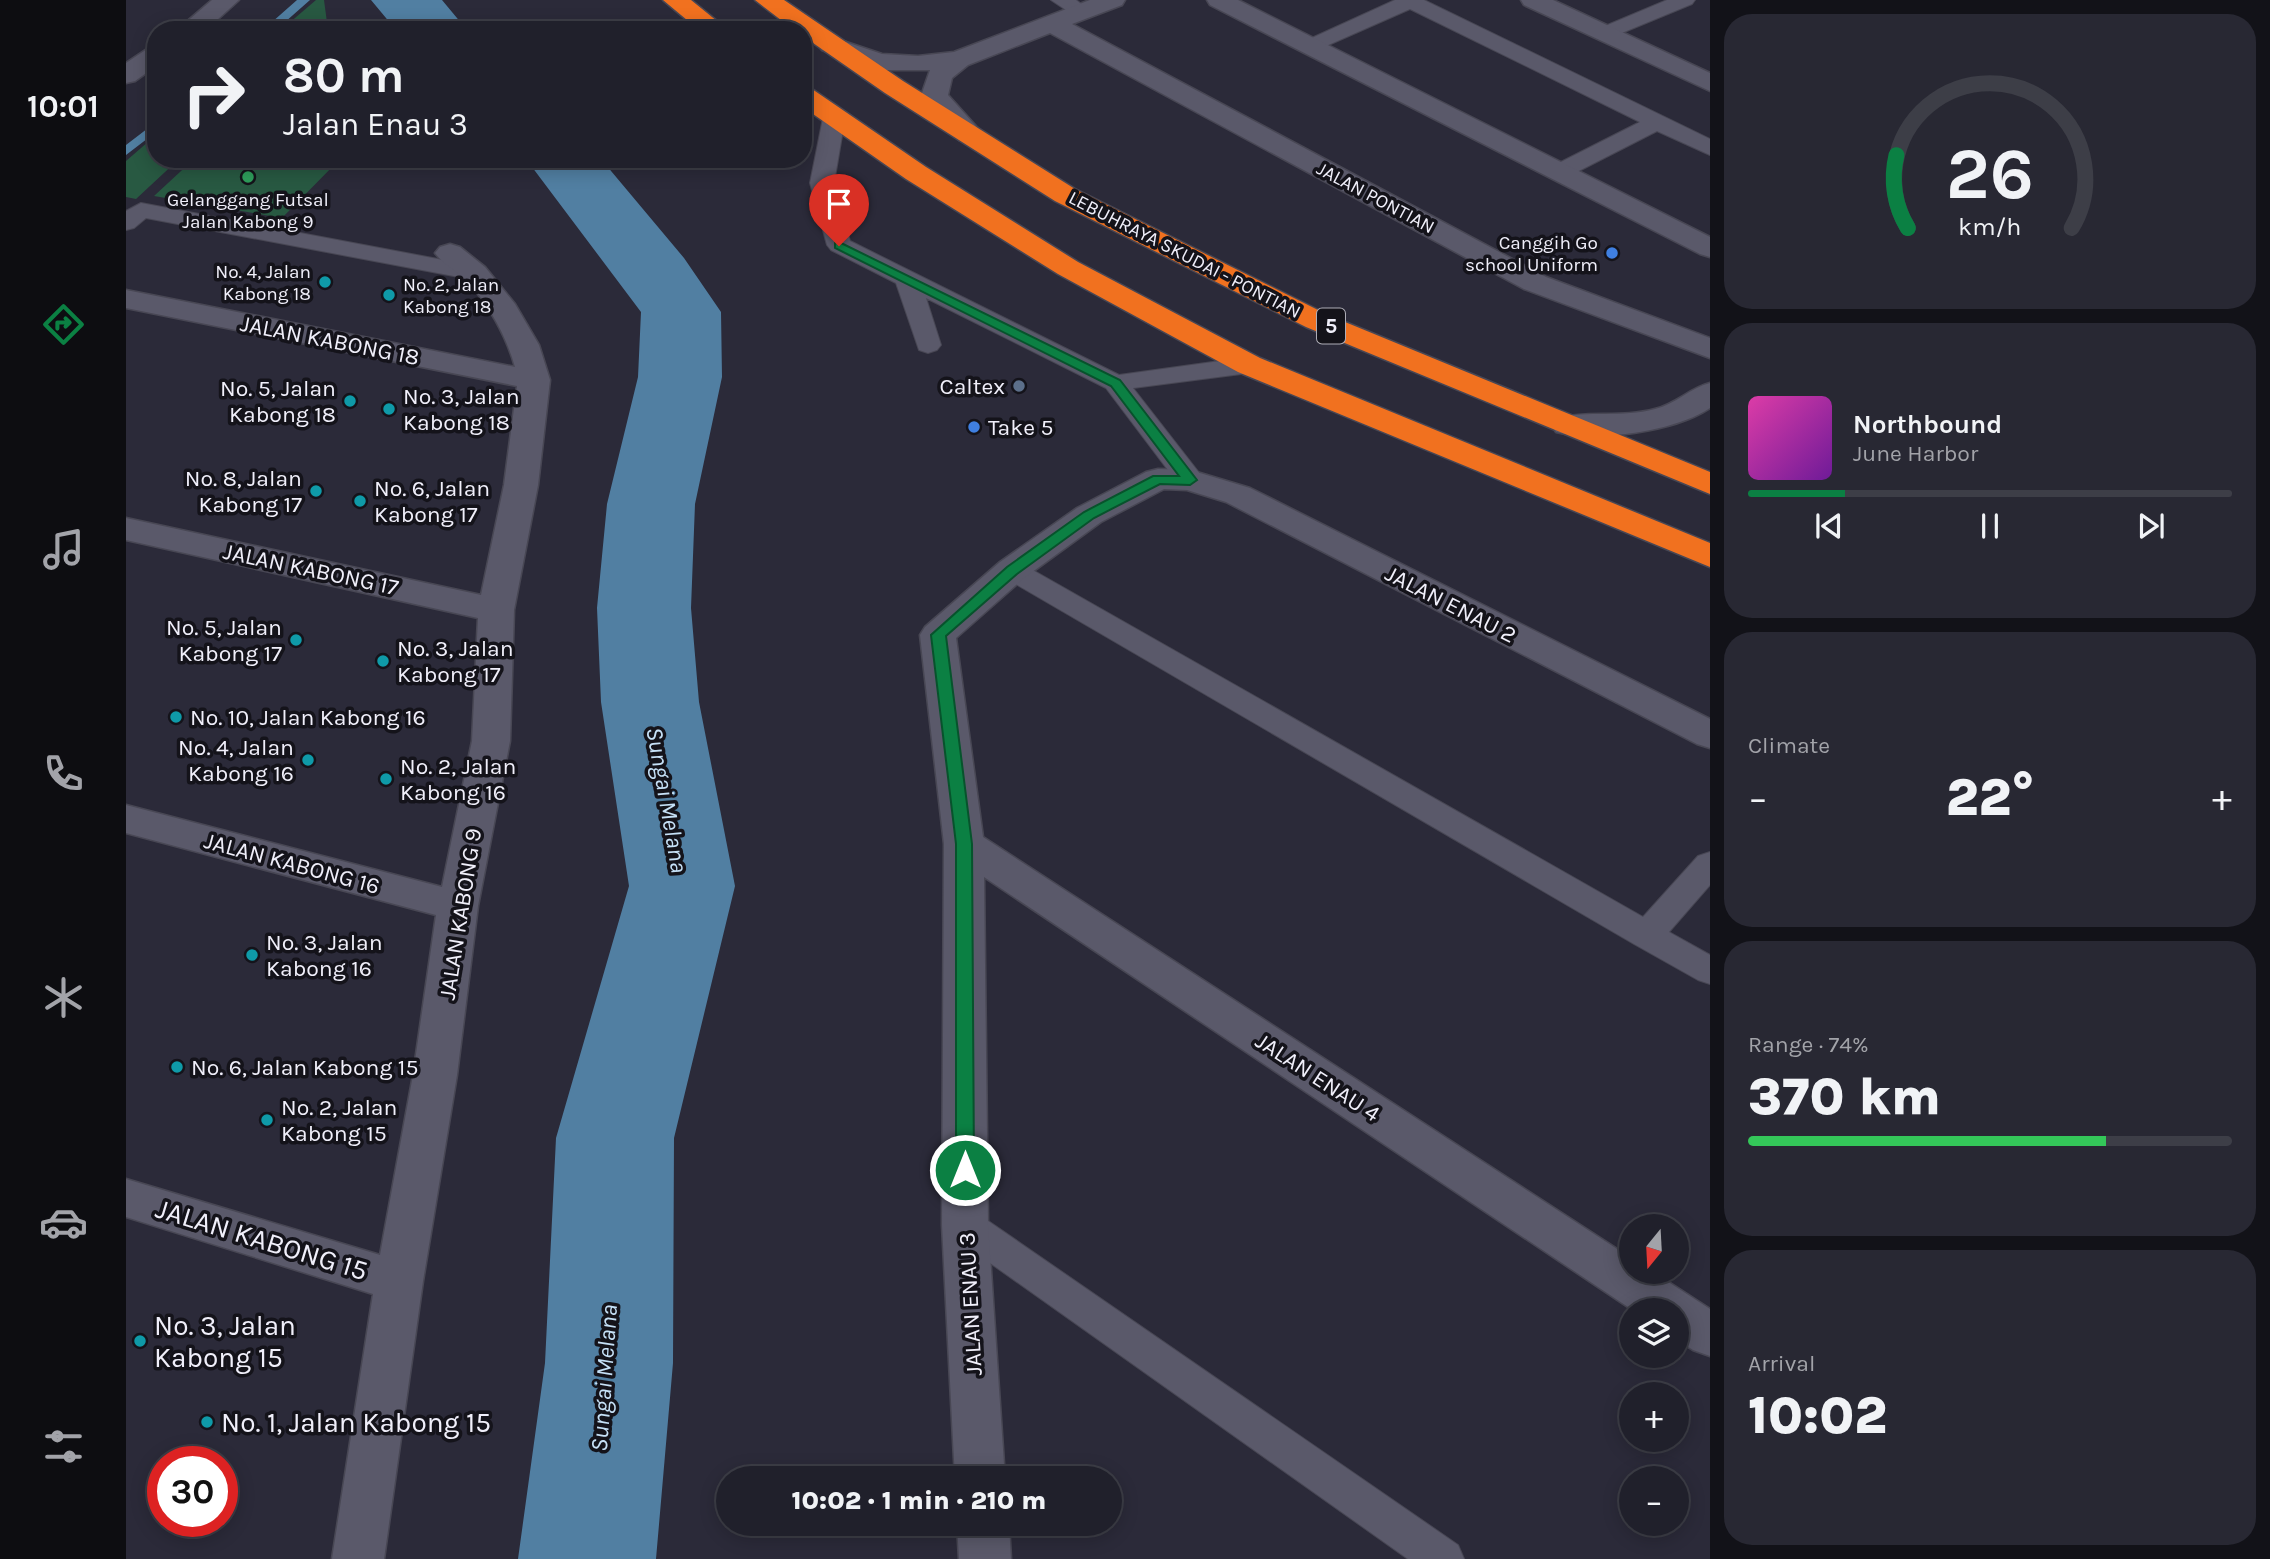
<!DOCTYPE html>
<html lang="en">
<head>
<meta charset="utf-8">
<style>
  :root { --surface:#20202b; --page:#282833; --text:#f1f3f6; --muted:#a2a3a9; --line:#3d3e47; --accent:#0b8043 }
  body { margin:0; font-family:Karla,sans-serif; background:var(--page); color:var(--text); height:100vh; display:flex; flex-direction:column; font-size:26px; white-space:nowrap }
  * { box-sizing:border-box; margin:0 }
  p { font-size:23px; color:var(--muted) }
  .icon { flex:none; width:38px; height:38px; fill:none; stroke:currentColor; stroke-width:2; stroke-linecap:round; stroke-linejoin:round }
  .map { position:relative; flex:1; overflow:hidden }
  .side { display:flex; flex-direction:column; gap:14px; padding:14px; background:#121218; width:560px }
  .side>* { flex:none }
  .hud { position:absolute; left:21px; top:21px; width:665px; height:147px; border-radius:28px; box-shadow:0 4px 18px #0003,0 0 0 2px var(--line); background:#20202b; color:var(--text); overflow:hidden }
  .needle { width:46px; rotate:198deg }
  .controls { position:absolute; left:1493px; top:1214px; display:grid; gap:14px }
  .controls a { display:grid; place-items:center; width:70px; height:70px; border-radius:50%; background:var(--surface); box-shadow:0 4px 18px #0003,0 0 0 2px var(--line); font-size:35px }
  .speed { position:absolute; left:21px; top:1446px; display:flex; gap:14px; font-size:35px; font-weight:700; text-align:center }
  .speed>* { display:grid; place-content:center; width:91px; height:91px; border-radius:50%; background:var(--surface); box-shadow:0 4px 18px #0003,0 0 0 2px var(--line); line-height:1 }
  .speed .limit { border:10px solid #d22; background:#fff; color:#111 }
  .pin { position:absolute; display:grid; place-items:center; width:60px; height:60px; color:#fff; margin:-72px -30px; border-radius:50% 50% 50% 0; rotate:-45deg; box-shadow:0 0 7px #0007 }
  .pin .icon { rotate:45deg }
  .me { position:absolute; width:77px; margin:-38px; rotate:0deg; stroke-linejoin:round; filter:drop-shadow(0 0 5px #0008) }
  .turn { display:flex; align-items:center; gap:24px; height:147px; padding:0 21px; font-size:32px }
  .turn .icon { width:91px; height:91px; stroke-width:2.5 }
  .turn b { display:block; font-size:49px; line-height:60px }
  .big { font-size:52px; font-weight:800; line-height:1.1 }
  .side .tile { flex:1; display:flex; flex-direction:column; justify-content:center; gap:10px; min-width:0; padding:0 24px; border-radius:28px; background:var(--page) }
  .side .dial { align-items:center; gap:0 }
  .dial svg { height:182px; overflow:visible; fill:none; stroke:var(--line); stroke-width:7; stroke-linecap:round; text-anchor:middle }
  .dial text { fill:var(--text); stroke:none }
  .song { display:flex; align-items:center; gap:21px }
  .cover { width:84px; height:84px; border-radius:10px; background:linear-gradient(135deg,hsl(320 70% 55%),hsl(280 70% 35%)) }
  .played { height:7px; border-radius:4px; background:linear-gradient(90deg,var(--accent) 20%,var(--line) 20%) }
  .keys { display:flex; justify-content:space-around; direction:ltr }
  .heat { display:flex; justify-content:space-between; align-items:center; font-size:38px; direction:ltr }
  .charge { height:10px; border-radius:5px; background:linear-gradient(90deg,#34c759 74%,var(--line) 0) }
  .trip { position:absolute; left:590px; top:1466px; width:406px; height:70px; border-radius:35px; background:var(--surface); box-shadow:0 4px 18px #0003,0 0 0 2px var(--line); font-weight:800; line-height:70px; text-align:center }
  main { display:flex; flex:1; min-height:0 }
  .menu { display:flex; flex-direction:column; width:126px; justify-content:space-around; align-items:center; background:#0d0d11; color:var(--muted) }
  .menu .icon { width:49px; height:49px }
  .menu .active { color:var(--accent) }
  .menu b { font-size:32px; color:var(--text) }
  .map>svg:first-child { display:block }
  .green { fill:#285942 }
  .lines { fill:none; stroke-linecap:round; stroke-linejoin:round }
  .stream { fill:#517fa2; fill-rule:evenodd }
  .river { fill:#517fa2; fill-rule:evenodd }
  .lane-casing { stroke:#484754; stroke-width:2 }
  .street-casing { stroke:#484754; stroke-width:3 }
  .highway-casing { stroke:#484754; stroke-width:3 }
  .lane { fill:#5a596a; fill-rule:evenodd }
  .street { fill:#5a596a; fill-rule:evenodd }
  .highway { fill:#f1711f; fill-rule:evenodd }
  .route { fill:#0b8043; stroke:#07532c; stroke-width:2 }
  .leisure-dot { fill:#2e9e5b; stroke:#14131a; stroke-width:2.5 }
  .shop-dot { fill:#3f7fe0; stroke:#14131a; stroke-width:2.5 }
  .culture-dot { fill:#0f9aa8; stroke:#14131a; stroke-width:2.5 }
  .service-dot { fill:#5c6f8a; stroke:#14131a; stroke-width:2.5 }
  .labels { text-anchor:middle; stroke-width:7; stroke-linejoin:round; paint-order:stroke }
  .far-street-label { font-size:19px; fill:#f0effa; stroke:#14131a }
  .far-poi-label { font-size:19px; fill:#f0effa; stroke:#14131a; text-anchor:end }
  .shield { fill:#14131a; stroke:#aeadb7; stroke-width:2 }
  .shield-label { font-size:21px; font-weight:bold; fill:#f0effa }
  .street-label { font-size:23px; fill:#f0effa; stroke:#14131a }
  .poi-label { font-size:23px; fill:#f0effa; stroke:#14131a; text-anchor:start }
  .water-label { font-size:24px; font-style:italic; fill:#c6e1f7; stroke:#14131a }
  .near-street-label { font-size:28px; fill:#f0effa; stroke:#14131a }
  .near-poi-label { font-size:28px; fill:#f0effa; stroke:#14131a; text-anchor:start }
</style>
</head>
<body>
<main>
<nav class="menu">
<b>10:01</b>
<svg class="icon active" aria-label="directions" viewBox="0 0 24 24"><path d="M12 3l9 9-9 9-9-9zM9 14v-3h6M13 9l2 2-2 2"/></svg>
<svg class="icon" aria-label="music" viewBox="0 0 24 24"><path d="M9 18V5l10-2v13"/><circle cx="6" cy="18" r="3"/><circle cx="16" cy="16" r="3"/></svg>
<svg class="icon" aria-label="phone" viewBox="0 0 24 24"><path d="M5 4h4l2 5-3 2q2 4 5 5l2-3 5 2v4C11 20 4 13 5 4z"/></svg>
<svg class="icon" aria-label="climate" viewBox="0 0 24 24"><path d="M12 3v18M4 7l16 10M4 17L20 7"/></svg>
<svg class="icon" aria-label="car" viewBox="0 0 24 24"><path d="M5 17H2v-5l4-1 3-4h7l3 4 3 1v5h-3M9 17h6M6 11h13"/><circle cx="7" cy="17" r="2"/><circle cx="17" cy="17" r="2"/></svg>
<svg class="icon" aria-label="filters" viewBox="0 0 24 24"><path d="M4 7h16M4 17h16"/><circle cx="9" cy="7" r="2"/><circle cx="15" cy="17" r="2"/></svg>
</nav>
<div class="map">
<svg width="1584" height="1559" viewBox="0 0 1584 1559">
  <rect width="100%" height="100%" fill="#2b2a39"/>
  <path class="green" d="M190,0H198L202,30H155Z
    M30,135V159H53L10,199L0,197V161Z
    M68,159H214L156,218L28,196Z"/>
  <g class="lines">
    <path class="stream" d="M171,0H184L150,30H137Z
      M30,122V132L0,155V145Z"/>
    <path class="river" d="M245,0H316L341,30H270Z
      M400,159H475L558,258L595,312L596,377L569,504L565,608L573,702L609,886L548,1138L547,1363L530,1559H392L419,1363L430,1138L503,886L475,702L471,608L481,504L512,377L515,312Z"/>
    <g class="lane-casing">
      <path id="lane" d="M925,0H950L966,12L963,16H949Z
        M1269,0H1298L1584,139V155L1531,131L1441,177H1425L1422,172L1425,167L1514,122L1284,9L1191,50H1177L1173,46L1177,42Z
        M1541,0H1569L1566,4L1486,37H1472L1469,33L1472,29Z
        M708,111L716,113L719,118L708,183L724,241L993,375L1123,357L1132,360L1136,365L1132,370L1123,373L1007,388L1074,474L1078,480L1074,486L1064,488L1054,486L980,388L800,298L815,345L811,350L802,353L793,350L770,283L705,250L701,245L684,183L697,118L700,113Z
        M15,203L349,266L358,268L361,273L358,278L349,280L20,218L8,228L0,230V211Z
        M886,561L896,564L1517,917L1572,856L1584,852V885L1543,932L1584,955V984L1572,980L1508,944L876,576L872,570L876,564Z
        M839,1209L852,1214L1332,1545L1338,1559H1282L826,1236L820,1225L826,1214Z"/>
    </g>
    <g class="street-casing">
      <path id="street" d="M86,0H113L80,30H51Z
        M964,0H999L996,5L946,24L1420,277L1584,338V358L1398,289L924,33L842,65L826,78L822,95L857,134L853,140L843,142L833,140L795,96L804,70H753L696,50L692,45L696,40L705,37L756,54L792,56L828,52Z
        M1081,0H1112L1584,237V257L1574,254L1084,5Z
        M1395,0H1427L1584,73V91L1398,5Z
        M30,46V66L9,81L0,83V63L21,49Z
        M324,244L334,247L359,267L389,304L413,345L424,380L412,485L388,610L384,741L352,906L331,1075L297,1281L258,1559H206L247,1294L0,1217V1179L254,1255L287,1075L310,915L0,833V805L316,887L346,741L352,618L0,540V518L355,595L378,485L391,386L0,308V290L389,367C380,335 362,303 339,279C329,270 317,264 309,253L314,247Z
        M1584,383V408C1548,432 1471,442 1430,432L1425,425L1430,418C1462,410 1496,418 1529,409C1550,404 1564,388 1584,383Z
        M1032,469L1064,470L1124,488L1584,719V748L1571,744L1100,502L1061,490L1038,489L975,522L898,578L830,638L857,837L1505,1258V1272H1527L1584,1309V1356L1567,1350L1550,1339V1311H1508L858,877L862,1225L879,1479H829L816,1225L818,844L794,635L799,627L874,562L951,508L1020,472Z
        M831,1524H883L885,1559H833Z"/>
    </g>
    <g class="highway-casing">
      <path id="highway" d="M537,0H565L602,30H573Z
        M629,0H658L777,81L949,189L1202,315L1584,472V494L1180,327L929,201L759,93L677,36V30H668Z
        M677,87L686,89L800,167L952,262L1134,358L1584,543V567L1112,372L932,274L780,179L677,107Z"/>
    </g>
    <use href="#lane" class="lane"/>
    <use href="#street" class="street"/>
    <use href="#highway" class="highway"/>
  </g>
  <path class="route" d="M713,242L994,380L1071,480L1064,485L1034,484L968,518L891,574L820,636L846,844L848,1170L846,1176L839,1178L832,1176L830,1170V844L805,635L881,567L958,512L1027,476H1053L985,386L709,248V243Z"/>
  <circle class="leisure-dot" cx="122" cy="177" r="7"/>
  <g class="shop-dot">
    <circle cx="1486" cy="253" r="7"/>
    <circle cx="848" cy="427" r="7"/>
  </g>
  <g class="culture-dot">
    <circle cx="199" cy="282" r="7"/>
    <circle cx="263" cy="295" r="7"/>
    <circle cx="224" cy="401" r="7"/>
    <circle cx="263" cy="409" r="7"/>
    <circle cx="190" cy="491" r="7"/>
    <circle cx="234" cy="501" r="7"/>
    <circle cx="170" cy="640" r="7"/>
    <circle cx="257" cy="661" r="7"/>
    <circle cx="50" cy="717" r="7"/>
    <circle cx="182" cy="760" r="7"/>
    <circle cx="260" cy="779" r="7"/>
    <circle cx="126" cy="955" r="7"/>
    <circle cx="51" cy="1067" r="7"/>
    <circle cx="141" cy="1120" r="7"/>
    <circle cx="14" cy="1341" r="7"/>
    <circle cx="81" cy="1422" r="7"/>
  </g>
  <circle class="service-dot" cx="893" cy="386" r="7"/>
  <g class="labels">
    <g class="far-street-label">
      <text transform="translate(1250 197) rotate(28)" y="7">JALAN PONTIAN</text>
      <text transform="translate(1059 254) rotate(27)" y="7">LEBUHRAYA SKUDAI - PONTIAN</text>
    </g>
    <g class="far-poi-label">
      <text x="122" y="206" text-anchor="middle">Gelanggang Futsal<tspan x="122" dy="22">Jalan Kabong 9</tspan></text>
      <text x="1472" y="249">Canggih Go<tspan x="1472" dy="22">school Uniform</tspan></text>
      <text x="185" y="278">No. 4, Jalan<tspan x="185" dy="22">Kabong 18</tspan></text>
      <text x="277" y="291" text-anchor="start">No. 2, Jalan<tspan x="277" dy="22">Kabong 18</tspan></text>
    </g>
    <rect class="shield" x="1191" y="308.5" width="28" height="35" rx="5"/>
    <g class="shield-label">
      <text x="1205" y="333">5</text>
    </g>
    <g class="street-label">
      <text transform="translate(204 340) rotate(11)" y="8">JALAN KABONG 18</text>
      <text transform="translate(185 569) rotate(12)" y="8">JALAN KABONG 17</text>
      <text transform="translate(1325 604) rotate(27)" y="8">JALAN ENAU 2</text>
      <text transform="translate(166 863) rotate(15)" y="8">JALAN KABONG 16</text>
      <text transform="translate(334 914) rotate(-81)" y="8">JALAN KABONG 9</text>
      <text transform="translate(1192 1077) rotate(33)" y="8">JALAN ENAU 4</text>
      <text transform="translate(844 1304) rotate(-93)" y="8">JALAN ENAU 3</text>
    </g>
    <g class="poi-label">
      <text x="879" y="394" text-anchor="end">Caltex</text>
      <text x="210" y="396" text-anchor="end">No. 5, Jalan<tspan x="210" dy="26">Kabong 18</tspan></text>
      <text x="277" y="404">No. 3, Jalan<tspan x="277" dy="26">Kabong 18</tspan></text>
      <text x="862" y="435">Take 5</text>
      <text x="176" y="486" text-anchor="end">No. 8, Jalan<tspan x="176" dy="26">Kabong 17</tspan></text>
      <text x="248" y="496">No. 6, Jalan<tspan x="248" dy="26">Kabong 17</tspan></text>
      <text x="156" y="635" text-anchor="end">No. 5, Jalan<tspan x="156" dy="26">Kabong 17</tspan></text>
      <text x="271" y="656">No. 3, Jalan<tspan x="271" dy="26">Kabong 17</tspan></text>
      <text x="64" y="725">No. 10, Jalan Kabong 16</text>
      <text x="168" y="755" text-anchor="end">No. 4, Jalan<tspan x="168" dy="26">Kabong 16</tspan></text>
      <text x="274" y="774">No. 2, Jalan<tspan x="274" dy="26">Kabong 16</tspan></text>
      <text x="140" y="950">No. 3, Jalan<tspan x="140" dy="26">Kabong 16</tspan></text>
      <text x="65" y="1075">No. 6, Jalan Kabong 15</text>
      <text x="155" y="1115">No. 2, Jalan<tspan x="155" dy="26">Kabong 15</tspan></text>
    </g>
    <g class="water-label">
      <text transform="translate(541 800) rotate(80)" y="8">Sungai Melana</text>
      <text transform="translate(478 1378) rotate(-86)" y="8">Sungai Melana</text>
    </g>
    <g class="near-street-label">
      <text transform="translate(136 1239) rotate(17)" y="10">JALAN KABONG 15</text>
    </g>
    <g class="near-poi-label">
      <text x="28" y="1335">No. 3, Jalan<tspan x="28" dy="32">Kabong 15</tspan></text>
      <text x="95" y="1432">No. 1, Jalan Kabong 15</text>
    </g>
  </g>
</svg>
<div class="controls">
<a><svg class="needle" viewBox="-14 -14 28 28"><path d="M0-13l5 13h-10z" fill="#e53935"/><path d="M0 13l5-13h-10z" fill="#a2a3a9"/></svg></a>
<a><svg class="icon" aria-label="layers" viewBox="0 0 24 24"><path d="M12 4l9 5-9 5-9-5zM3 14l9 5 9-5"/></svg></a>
<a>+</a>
<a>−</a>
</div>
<div class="speed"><div class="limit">30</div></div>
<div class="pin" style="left:713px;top:246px;background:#d93025"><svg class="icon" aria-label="arrive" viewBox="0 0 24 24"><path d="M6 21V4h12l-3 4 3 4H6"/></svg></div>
<svg class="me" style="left:839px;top:1170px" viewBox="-20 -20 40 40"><circle r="17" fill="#0b8043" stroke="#fff" stroke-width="3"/><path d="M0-11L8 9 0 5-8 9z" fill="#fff"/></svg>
<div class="trip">10:02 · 1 min · 210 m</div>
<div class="hud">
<div class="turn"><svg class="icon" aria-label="right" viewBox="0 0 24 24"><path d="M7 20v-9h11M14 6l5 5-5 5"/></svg><div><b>80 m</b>Jalan Enau 3</div></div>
</div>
</div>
<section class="side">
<div class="tile dial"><svg viewBox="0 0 100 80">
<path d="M14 69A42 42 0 1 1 86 69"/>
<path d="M14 69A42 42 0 0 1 9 37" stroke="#0b8043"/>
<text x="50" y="56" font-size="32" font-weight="700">26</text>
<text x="50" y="72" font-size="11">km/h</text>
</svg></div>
<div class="tile">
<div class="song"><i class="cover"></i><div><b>Northbound</b><p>June Harbor</p></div></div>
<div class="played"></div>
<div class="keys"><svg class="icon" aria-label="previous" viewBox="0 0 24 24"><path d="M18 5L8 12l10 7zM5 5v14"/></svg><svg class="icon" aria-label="pause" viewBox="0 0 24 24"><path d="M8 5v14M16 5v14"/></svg><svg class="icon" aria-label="next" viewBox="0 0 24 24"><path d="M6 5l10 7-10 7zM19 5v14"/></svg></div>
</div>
<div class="tile"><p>Climate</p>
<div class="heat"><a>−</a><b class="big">22°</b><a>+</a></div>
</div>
<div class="tile"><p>Range · 74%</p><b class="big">370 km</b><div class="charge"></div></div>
<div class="tile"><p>Arrival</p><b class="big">10:02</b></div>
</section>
</main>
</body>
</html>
